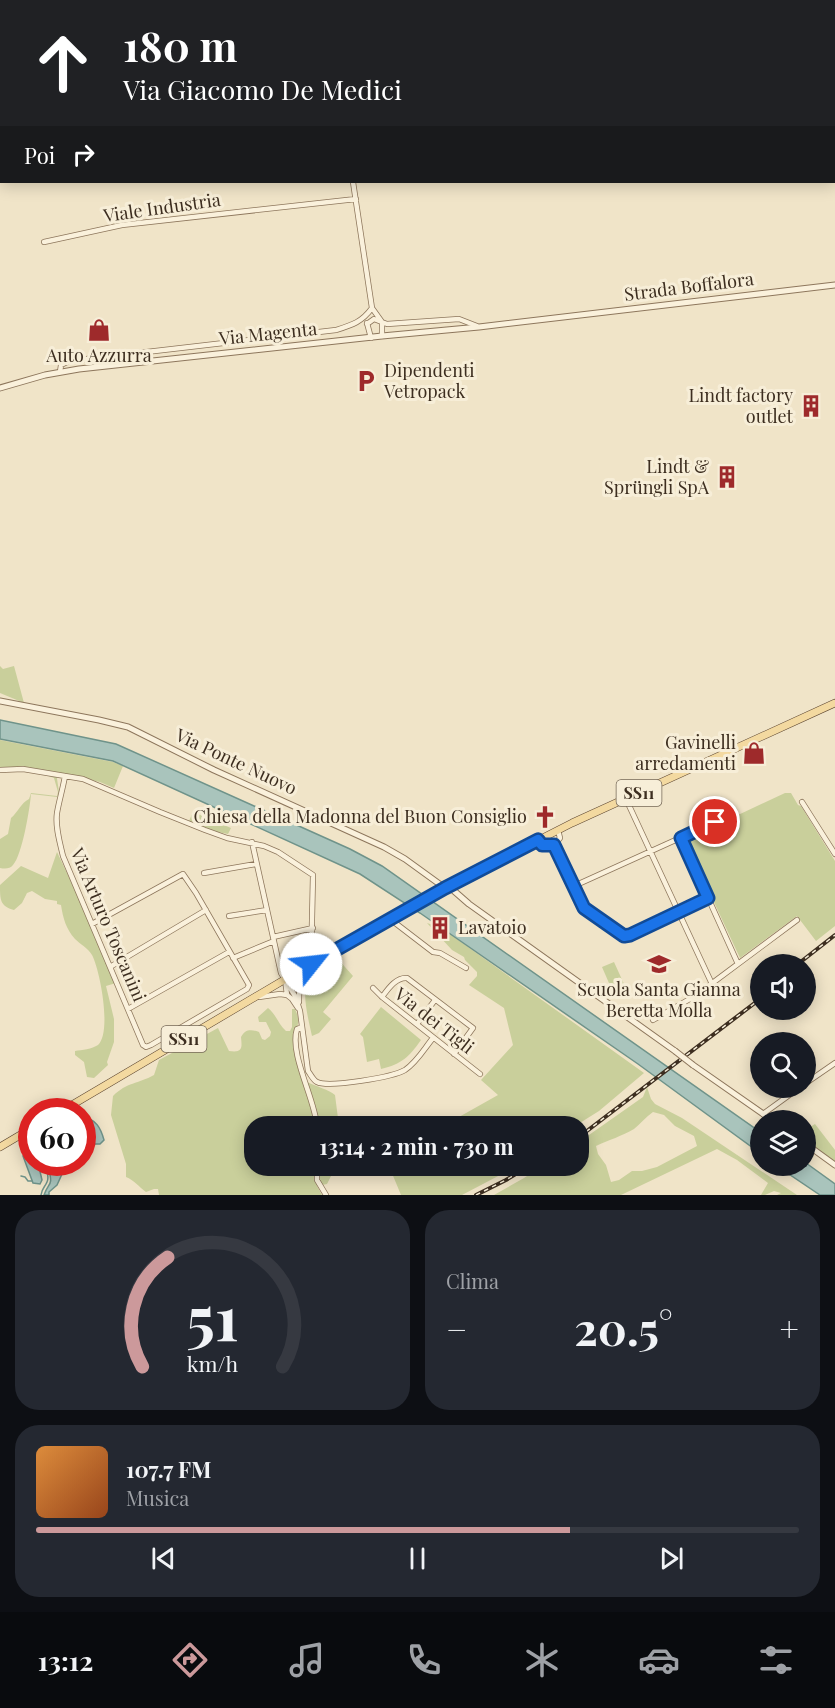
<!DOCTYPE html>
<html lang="it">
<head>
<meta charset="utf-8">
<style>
  :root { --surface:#171b24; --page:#242831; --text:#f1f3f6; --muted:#9ea1a6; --line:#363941; --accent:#cc999b }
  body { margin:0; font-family:"Playfair Display",serif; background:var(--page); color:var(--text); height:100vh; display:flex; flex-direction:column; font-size:22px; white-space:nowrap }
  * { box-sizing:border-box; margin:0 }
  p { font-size:20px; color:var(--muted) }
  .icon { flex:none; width:33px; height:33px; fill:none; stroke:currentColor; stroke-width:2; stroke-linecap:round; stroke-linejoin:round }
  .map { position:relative; height:1195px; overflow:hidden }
  .drawer { display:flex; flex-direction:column; gap:15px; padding:15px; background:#0d0f14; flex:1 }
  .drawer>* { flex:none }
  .top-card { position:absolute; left:0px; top:0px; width:836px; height:183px; box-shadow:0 3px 15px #0003; background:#202124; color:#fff; overflow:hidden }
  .buttons { position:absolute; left:750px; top:954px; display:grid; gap:12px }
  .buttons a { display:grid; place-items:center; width:66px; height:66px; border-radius:50%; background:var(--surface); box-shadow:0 3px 15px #0003; font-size:30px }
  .speed { position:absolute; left:18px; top:1098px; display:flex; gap:12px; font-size:30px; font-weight:700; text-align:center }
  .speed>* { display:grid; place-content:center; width:78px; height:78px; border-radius:50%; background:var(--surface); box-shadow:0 3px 15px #0003; line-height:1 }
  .speed .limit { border:9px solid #d22; background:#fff; color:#111 }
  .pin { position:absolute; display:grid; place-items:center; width:51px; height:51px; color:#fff; margin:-26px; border:3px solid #fff; border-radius:50%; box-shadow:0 2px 6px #0007 }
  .me { position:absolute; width:66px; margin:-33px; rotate:61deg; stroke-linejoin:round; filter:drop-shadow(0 0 4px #0008) }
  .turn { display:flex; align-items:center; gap:21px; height:126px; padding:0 24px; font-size:27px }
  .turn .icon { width:78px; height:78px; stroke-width:2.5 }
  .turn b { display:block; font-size:42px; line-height:51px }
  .then { display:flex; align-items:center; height:57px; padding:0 24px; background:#0003; gap:12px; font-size:22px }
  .big { font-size:45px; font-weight:700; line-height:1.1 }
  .drawer .card { flex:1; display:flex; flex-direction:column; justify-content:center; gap:9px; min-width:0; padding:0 21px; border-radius:24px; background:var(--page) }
  .drawer .dial { align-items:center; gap:0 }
  .dial svg { height:156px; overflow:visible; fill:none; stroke:var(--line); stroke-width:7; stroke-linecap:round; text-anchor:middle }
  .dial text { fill:var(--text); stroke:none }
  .song { display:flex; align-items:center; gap:18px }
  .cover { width:72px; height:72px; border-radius:9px; background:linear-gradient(135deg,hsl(30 70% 55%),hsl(20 70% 35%)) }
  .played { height:6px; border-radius:3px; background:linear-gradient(90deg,var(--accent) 70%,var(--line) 70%) }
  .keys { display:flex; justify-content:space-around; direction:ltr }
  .heat { display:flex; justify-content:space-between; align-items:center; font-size:33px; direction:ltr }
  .drawer .tiles { flex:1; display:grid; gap:15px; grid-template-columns:1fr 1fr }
  .card:last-child { grid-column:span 2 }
  .trip { position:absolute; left:244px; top:1116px; width:345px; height:60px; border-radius:24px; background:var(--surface); box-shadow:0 3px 15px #0003; font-weight:700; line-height:60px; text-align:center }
  .dock { display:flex; height:96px; justify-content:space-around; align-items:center; background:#090b0e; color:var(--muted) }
  .dock .icon { width:42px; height:42px }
  .dock .on { color:var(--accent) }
  .dock b { font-size:27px; color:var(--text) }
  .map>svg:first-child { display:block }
  .green { fill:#c9cf9b; fill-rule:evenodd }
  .water { fill:#a9c4bc; stroke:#6f938a; stroke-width:1.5 }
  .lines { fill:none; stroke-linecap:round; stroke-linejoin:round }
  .stream { stroke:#6f938a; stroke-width:1.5 }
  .minor-casing { stroke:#8d765c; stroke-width:6 }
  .tertiary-casing { stroke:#8d765c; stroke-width:7 }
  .primary-casing { stroke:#5b4430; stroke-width:8 }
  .minor { stroke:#faf1dc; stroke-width:4.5 }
  .tertiary { stroke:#faf1dc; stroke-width:5 }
  .primary { stroke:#f3d9a0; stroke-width:7 }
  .rail-casing { stroke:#3d2e20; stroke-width:4 }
  .rail { stroke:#f7eed8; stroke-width:1.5; stroke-dasharray:4.5; stroke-linecap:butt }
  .tertiary-bridge-casing { stroke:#8d765c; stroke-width:7; stroke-linecap:butt }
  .tertiary-bridge { stroke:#faf1dc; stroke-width:5 }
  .route-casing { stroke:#114b97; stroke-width:15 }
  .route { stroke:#1a73e8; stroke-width:10 }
  .labels { text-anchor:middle; stroke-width:6; stroke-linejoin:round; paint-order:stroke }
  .shield { fill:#f7eed8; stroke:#756857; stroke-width:1.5 }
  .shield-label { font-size:16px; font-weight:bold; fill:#3d2e20 }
  .street-label { font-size:18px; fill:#3d2e20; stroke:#f7eed8 }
  .poi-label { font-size:18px; fill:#3d2e20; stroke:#f7eed8; text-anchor:end }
</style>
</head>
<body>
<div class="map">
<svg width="835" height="1195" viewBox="0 0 835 1195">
  <rect width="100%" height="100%" fill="#f0e4c8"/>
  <path class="green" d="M0,666L3,669L14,666L24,703L0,693Z
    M0,740L113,762L123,766L114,788L100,782L56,772L59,792L57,797L31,794C30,808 22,856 13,865C10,869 5,869 0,868V839L8,834L11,818C18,812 21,803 29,799L31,793L57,796L58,792L54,778C37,771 18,769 0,773Z
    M785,793H791L798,805L801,806L835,861V926L816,941L797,916L740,958L685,840Z
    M193,812L231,828L228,834L212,831L189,821Z
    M57,852L76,892L116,983L106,986L114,1019V1042L107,1062L108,1065L94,1078L87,1077L84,1062L75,1055V1051C82,1050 92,1049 98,1045C112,1032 100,970 92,955C88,948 80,944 75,939C66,929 63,918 61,905L57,904V901L45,899L32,891L27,893L22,903L14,910C0,906 0,900 0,885L21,866L48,878Z
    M427,923L433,925L445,934L447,932L644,1073L599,1111L575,1126H443L498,1095L481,1080L513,1045L504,1008L469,985L477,976V972L465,960L464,957L452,950Z
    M337,958L353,976L323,1012L331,1019L319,1033L312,1036C309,1022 300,989 309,978C316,970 328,964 337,958Z
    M614,962L624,984L612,990L602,967Z
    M381,1007L421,1040C409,1057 402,1064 381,1069L379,1059L367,1062L363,1037L360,1034Z
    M268,1008C276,1014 278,1024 286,1031H290L292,1027V1009H295C299,1018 300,1024 294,1032L295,1050L307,1082C315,1086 330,1090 335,1095L339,1126H255V1166H343L344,1171L332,1174L327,1184L317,1186L322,1195H159L158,1189H154L146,1192C139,1187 134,1180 126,1177V1164L111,1115L113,1096C127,1082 138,1084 154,1075L159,1060L218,1028L229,1051C243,1053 242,1048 241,1037C245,1029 251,1029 259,1032L262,1039L265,1040L270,1036L271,1032L266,1022H259L258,1017Z
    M647,1087L651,1099L655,1104L682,1118L797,1195H777L781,1193L774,1191L765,1195H761L768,1183L737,1160L717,1149L621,1195H494L524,1178L542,1166H579V1142L643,1097ZM653,1112L664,1115L675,1126L694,1136L697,1146L657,1167L642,1171H632L619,1180L611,1182L606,1165L598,1154L596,1146C609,1140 622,1136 634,1129C640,1124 646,1117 653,1112Z
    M815,1124L835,1150V1161L807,1142L814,1135L810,1127Z
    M389,1166H516L502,1174L462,1195H401Z"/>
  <path class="water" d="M0,720L116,744L350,849L382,866L760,1132V1153L638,1064L420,913L360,874L113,761L0,739Z
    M83,1118C96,1118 101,1129 104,1140L100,1144H94L83,1148Z
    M30,1149H31L32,1162L38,1163L42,1180L40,1184L33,1183L23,1156Z
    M52,1163H67L57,1185L49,1192V1195H44C49,1181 53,1187 49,1170Z
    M806,1163L835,1184V1195H820L777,1166H806Z"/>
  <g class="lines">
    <path class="stream" d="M21,1176L25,1177L28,1181H32
      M41,1195C42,1188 45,1187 47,1182C50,1176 46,1168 44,1162"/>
    <g class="minor-casing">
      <path id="minor" d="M0,117L2,116
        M353,182L372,308L382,322V336
        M44,242L122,225L356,199
        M367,323L371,338
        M367,324L374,319L387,324L459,319L477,326
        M60,372L61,365L69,361L336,330C352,325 362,322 372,308
        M0,770L23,769L83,779L160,812L205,830L227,838L264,846L278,852L313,875L311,964
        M65,776C63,788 59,801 57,813C55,827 60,843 63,856L143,1045L146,1047L151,1045L247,989L249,985L196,893L183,874L92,924
        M626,799L712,984
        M802,802L835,854
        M681,838L738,964
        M539,840L542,845H554L560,838L558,830
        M252,842L281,973L295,996L300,1011L308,1071C311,1075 313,1080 317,1082C329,1088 393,1077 405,1070C417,1062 424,1049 433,1038
        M554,845L584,908L624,936L630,935L708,898
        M204,873L256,864
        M574,886L733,814
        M229,916L267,910
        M390,919L433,952L440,953L466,968
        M273,937L313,928
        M233,958L274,941
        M110,967L206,910
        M285,979L287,995L292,999L298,1008
        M373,988L382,997L480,1074
        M259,997L280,994L287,995
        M382,997C388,989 396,977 407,978L473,1028L454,1054
        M299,1002C299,989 299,979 308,968
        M128,1009L229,952
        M653,1020L695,996L797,920
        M417,1024L435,1000
        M302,1027L297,1029C289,1054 315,1099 317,1126
        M806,1083L835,1063
        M763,1114L799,1088
        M317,1166V1180L326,1195"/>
    </g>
    <g class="tertiary-casing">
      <path id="tertiary" d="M0,388L45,375L79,369L382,336L479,327L835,285
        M0,701L99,720L128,727L214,770L384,847L405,859L445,888L453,890L469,904L675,1051
        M693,1065L772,1120
        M806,1144L835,1165"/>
    </g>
    <g class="primary-casing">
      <path id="primary" d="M60,1112L311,964L445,888L572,823L835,703
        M0,1147L32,1128"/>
    </g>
    <use href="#minor" class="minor"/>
    <use href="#tertiary" class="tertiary"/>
    <use href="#primary" class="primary"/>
    <g class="rail-casing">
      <path id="rail" d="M798,964L835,935
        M579,1137L760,999
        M476,1195L506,1180L529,1166"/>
    </g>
    <use href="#rail" class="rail"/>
    <g class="tertiary-bridge-casing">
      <path id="tertiary-bridge" d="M675,1051L693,1065"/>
    </g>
    <use href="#tertiary-bridge" class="tertiary-bridge"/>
  </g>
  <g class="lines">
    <g class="route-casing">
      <path id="route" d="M311,964L445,888L538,840L542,845H554L584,908L624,936L630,935L708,898L681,838L715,822"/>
    </g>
    <use href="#route" class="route"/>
  </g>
  <defs>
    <g id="shop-bare" transform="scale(1.8)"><path d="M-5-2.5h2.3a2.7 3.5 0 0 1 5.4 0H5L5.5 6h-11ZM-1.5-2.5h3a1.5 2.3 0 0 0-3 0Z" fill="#9e2a2b" stroke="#f7eed8" stroke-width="2.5" paint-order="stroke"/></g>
    <g id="parking-bare" transform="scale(1.8)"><path d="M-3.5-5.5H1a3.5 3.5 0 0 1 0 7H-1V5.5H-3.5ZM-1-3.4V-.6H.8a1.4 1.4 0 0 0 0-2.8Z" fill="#9e2a2b" stroke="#f7eed8" stroke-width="2.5" paint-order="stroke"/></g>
    <g id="building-bare" transform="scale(1.8)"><path d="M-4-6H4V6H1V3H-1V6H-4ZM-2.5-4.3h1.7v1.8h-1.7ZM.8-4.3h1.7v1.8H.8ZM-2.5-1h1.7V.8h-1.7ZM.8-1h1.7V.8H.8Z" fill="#9e2a2b" stroke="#f7eed8" stroke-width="2.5" paint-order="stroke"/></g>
    <g id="church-bare" transform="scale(1.8)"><path d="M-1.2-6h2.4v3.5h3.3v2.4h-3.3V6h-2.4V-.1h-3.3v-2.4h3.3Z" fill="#9e2a2b" stroke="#f7eed8" stroke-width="2.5" paint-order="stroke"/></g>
    <g id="school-bare" transform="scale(1.8)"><path d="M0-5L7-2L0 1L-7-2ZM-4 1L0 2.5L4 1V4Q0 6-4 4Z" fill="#9e2a2b" stroke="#f7eed8" stroke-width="2.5" paint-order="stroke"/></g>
  </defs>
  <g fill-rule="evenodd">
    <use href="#shop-bare" x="99" y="330"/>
    <use href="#parking-bare" x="366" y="381"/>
    <use href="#building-bare" x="811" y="406"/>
    <use href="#building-bare" x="727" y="477"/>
    <use href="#shop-bare" x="754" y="753"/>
    <use href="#church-bare" x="545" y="817"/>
    <use href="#building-bare" x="440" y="928"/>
    <use href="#school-bare" x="659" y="964"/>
  </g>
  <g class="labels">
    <g class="shield">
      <rect x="616.5" y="780" width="45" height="26" rx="4.5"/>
      <rect x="161.5" y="1026" width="45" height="26" rx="4.5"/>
    </g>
    <g class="shield-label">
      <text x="639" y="799">SS11</text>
      <text x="184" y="1045">SS11</text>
    </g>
    <g class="street-label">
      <text transform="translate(162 208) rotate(-8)" y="6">Viale Industria</text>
      <text transform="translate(689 287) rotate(-7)" y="6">Strada Boffalora</text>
      <text transform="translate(268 334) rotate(-6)" y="6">Via Magenta</text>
      <text transform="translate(236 762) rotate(25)" y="6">Via Ponte Nuovo</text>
      <text transform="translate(108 925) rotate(67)" y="6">Via Arturo Toscanini</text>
      <text transform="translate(434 1021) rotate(38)" y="6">Via dei Tigli</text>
    </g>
    <g class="poi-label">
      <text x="99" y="362" text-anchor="middle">Auto Azzurra</text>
      <text x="384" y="377" text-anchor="start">Dipendenti<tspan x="384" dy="21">Vetropack</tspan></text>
      <text x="793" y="402">Lindt factory<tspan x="793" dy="21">outlet</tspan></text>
      <text x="709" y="473">Lindt &amp;<tspan x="709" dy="21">Sprüngli SpA</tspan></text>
      <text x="736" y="749">Gavinelli<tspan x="736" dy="21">arredamenti</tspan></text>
      <text x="527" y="823">Chiesa della Madonna del Buon Consiglio</text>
      <text x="458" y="934" text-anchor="start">Lavatoio</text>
      <text x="659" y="996" text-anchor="middle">Scuola Santa Gianna<tspan x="659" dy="21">Beretta Molla</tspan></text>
    </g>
  </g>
</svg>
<div class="buttons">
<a><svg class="icon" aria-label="sound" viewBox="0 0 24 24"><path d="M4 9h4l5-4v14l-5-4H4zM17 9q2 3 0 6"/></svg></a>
<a><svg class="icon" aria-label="search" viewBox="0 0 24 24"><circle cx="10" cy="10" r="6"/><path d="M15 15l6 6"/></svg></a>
<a><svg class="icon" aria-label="layers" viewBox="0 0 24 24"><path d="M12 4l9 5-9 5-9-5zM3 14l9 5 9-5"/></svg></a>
</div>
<div class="speed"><div class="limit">60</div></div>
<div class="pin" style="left:715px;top:822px;background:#d93025"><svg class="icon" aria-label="arrive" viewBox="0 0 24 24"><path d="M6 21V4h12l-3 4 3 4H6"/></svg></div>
<svg class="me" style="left:311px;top:964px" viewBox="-20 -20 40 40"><circle r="19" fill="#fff"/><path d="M0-13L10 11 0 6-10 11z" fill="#1a73e8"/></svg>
<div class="trip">13:14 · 2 min · 730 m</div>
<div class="top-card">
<div class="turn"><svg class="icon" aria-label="ahead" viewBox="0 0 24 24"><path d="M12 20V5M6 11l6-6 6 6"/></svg><div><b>180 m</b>Via Giacomo De Medici</div></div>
<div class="then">Poi<svg class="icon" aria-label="right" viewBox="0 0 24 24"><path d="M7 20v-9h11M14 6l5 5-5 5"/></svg></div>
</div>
</div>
<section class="drawer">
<div class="tiles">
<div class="card dial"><svg viewBox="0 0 100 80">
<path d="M14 69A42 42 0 1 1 86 69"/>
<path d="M14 69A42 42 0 0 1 27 13" stroke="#cc999b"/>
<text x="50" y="56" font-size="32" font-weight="700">51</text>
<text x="50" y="72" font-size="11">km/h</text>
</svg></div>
<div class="card"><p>Clima</p>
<div class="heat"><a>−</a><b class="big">20.5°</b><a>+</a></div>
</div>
<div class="card">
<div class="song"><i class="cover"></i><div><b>107.7 FM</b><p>Musica</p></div></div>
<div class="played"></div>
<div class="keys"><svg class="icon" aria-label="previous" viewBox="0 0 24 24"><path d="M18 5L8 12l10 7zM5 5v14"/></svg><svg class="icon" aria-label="pause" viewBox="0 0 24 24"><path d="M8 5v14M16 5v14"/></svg><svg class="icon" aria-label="next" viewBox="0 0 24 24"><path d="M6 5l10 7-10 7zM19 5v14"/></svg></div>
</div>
</div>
</section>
<nav class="dock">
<b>13:12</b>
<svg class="icon on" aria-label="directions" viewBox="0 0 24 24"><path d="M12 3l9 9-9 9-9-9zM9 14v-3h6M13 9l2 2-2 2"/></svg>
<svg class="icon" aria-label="music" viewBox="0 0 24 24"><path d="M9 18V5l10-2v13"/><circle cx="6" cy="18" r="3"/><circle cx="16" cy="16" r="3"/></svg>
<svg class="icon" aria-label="phone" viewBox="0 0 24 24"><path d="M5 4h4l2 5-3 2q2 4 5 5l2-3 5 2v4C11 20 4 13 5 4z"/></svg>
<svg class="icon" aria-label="climate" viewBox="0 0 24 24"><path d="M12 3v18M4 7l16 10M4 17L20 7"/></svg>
<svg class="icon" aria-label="car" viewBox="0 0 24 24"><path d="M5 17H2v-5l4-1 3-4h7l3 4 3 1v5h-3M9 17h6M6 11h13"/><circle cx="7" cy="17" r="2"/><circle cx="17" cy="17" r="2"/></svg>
<svg class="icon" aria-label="filters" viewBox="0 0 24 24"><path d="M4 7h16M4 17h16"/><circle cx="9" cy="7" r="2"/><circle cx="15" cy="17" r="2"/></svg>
</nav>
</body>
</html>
